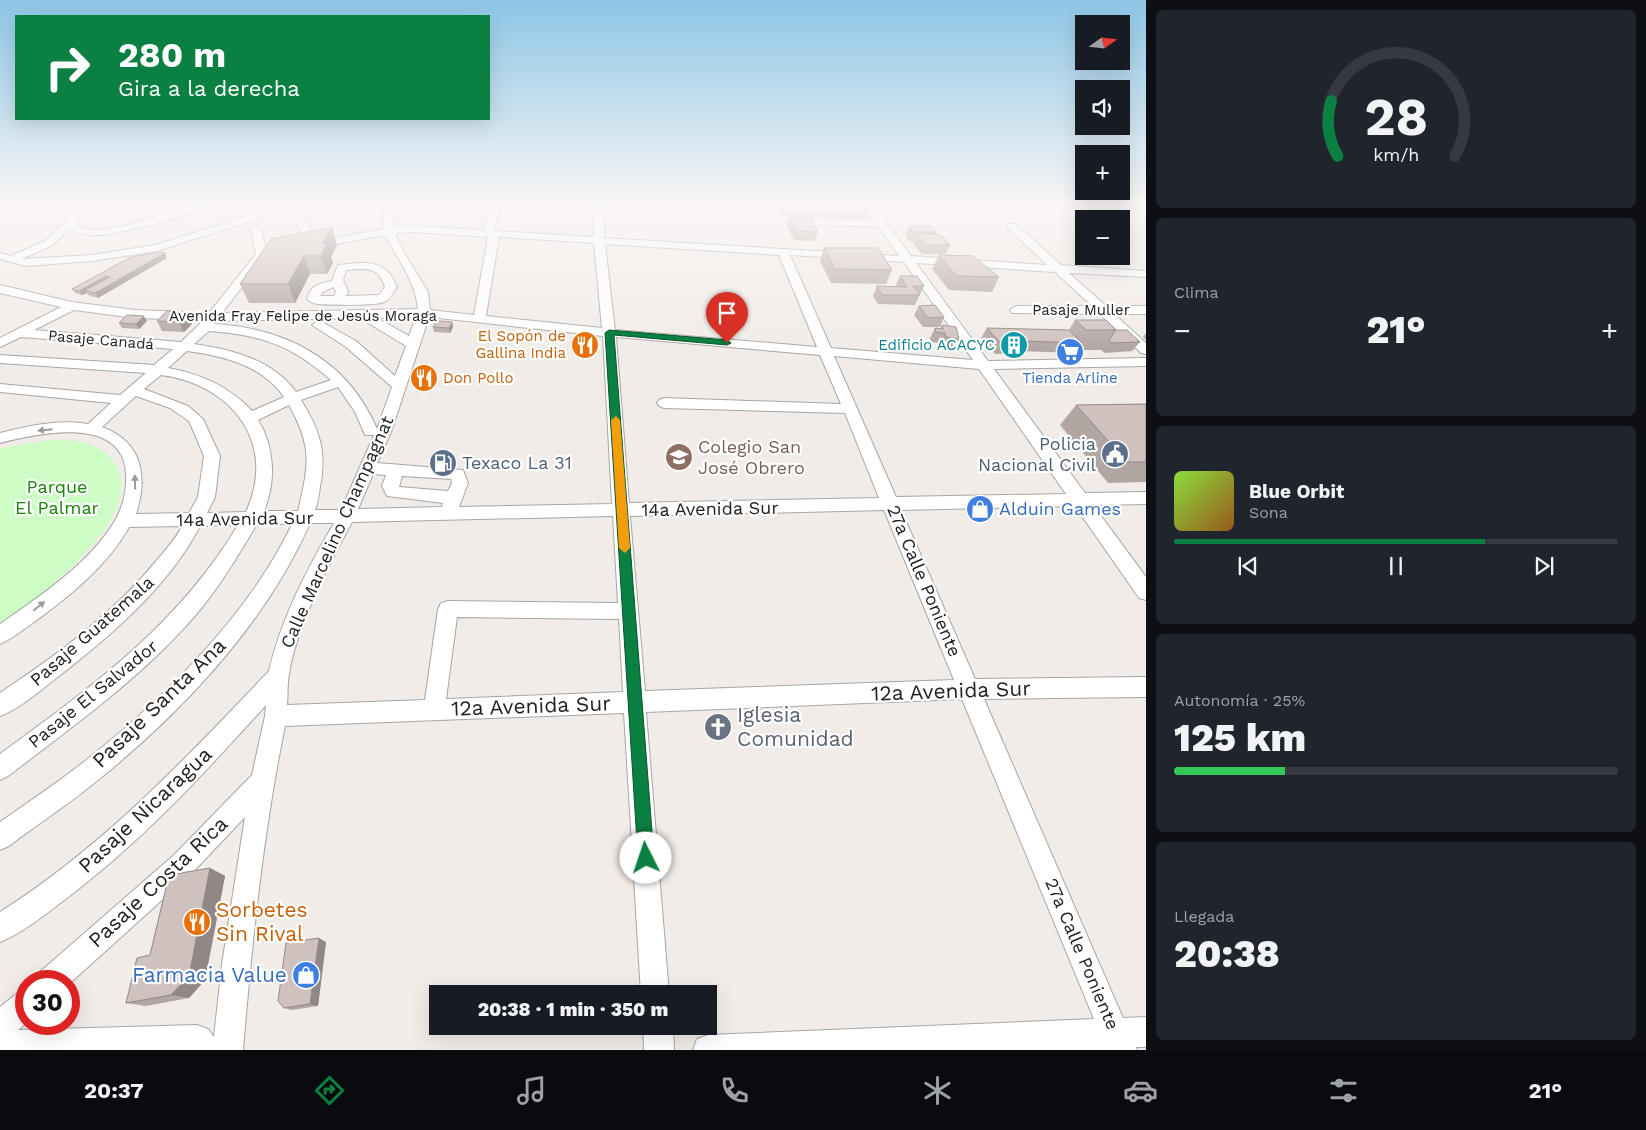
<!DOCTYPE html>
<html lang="es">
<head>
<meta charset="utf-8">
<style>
  :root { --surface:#171b24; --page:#20242c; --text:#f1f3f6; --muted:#9ea1a6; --line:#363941; --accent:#0b8043 }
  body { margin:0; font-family:"Work Sans",sans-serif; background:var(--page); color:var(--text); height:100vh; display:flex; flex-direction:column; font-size:19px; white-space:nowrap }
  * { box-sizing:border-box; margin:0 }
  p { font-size:16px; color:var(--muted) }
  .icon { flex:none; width:28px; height:28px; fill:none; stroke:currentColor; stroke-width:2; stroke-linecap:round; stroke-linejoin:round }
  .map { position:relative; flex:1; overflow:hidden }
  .details { display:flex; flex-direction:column; gap:10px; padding:10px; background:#0d0f14; width:500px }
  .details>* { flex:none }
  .top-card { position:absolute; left:15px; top:15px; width:475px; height:105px; border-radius:0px; box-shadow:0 5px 20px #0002; background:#0b8043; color:#fff; overflow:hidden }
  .needle { width:32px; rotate:75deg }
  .buttons { position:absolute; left:1075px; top:15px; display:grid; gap:10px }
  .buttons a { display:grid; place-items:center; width:55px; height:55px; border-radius:0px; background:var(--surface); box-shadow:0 5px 20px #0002; font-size:25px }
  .speed { position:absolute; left:15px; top:970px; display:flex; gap:10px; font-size:25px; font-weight:700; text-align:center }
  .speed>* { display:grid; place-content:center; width:65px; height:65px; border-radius:50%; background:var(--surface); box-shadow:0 5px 20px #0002; line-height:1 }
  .speed .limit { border:8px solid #d22; background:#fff; color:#111 }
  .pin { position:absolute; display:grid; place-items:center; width:42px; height:42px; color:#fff; margin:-51px -21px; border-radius:50% 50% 50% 0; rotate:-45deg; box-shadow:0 0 5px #0007 }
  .pin .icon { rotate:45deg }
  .me { position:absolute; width:55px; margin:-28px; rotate:356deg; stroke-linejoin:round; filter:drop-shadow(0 0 4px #0008) }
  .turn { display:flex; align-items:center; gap:18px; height:105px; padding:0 20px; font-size:22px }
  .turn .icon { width:65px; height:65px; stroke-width:2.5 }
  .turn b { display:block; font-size:35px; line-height:42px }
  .big { font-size:38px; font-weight:800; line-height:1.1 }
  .details .card { flex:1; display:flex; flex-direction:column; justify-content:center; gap:8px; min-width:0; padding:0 18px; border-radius:8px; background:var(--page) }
  .details .dial { align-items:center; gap:0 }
  .dial svg { height:130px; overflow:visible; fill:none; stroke:var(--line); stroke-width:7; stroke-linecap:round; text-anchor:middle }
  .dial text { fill:var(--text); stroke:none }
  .song { display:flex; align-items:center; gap:15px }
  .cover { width:60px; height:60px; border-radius:8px; background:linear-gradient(135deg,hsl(90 70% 55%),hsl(30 70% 35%)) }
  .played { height:5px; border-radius:2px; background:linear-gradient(90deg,var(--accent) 70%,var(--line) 70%) }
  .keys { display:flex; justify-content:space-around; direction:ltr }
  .heat { display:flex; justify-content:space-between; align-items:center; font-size:28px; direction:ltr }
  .charge { height:8px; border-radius:4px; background:linear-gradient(90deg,#34c759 25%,var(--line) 0) }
  .trip { position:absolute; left:429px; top:985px; width:288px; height:50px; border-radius:0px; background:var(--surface); box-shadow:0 5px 20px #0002; font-weight:800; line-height:50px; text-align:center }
  .dock { display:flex; height:80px; justify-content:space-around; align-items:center; background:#090b0e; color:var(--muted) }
  .dock .icon { width:35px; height:35px }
  .dock .active { color:var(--accent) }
  .dock b { font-size:22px; color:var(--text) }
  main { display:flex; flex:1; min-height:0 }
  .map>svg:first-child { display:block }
  .park { fill:#cdfdc4 }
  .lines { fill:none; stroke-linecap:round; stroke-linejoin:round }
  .minor-casing { stroke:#a6a6a6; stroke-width:2 }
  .minor { fill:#fff; fill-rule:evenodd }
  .wall { fill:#b2a6a3 }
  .shaded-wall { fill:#918785 }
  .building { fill:#cfc1be; stroke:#918785 }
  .oneway { fill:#9c9c9c }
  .route { fill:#0b8043; stroke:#07532c }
  .slow { fill:#f59e0b }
  .labels { text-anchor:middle; stroke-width:4.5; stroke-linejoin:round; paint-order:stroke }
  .far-street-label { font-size:15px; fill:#222; stroke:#fff }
  .far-food-label { font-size:15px; fill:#c56008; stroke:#fff; text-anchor:end }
  .far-culture-label { font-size:15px; fill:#0d838f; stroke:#fff; text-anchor:end }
  .far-shop-label { font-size:15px; fill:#366cbe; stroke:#fff }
  .service-label { font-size:18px; fill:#4e5e75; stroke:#fff; text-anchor:end }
  .education-label { font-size:18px; fill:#785e54; stroke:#fff; text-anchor:start }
  .park-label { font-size:18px; fill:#198406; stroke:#fff }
  .street-label { font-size:18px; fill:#222; stroke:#fff }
  .shop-label { font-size:18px; fill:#366cbe; stroke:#fff; text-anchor:start }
  .near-street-label { font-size:21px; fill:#222; stroke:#fff }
  .near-worship-label { font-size:21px; fill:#5b616d; stroke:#fff; text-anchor:start }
  .near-food-label { font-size:21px; fill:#c56008; stroke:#fff; text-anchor:start }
  .near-shop-label { font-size:21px; fill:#366cbe; stroke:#fff; text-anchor:end }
</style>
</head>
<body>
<main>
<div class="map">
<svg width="1146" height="1050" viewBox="0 0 1146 1050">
  <rect width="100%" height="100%" fill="#f2ece8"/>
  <path class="park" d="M51,440C73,439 98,442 113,461C154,513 35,600 0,626V448Z"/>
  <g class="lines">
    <g class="minor-casing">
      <path id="minor" d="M84,204H94L79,219L77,225C111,244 174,201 210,204C198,215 113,236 95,235C85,235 78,234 69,229L53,245L22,259L92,255L155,245L286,204H300L298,206L157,251L92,261L26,266L0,259V253L11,256L45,241Z
        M383,204H393L394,227L412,226L484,230L490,204H500L494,231L594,237V204H604V238L899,256L879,227L792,224L787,221L792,218L875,221L863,204H873L911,256L1047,265L1008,228V224H1016L1061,265L1146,271V277L1069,273L1106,306H1146V314H1114L1146,343V354L1141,353L1100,314L1012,313L1010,310L1016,306H1092L1055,272L916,263L988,361L1146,358V366L994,369L1085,493L1146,492V504L1093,505L1146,577V600L1139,598L1075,506L901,510L975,679L1146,677V697L984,699L1123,1018L1146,1017V1047H1136L1137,1050H693L697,1039L708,1035L1094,1019L962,699L646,712L669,994H641L624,713L285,726C263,833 252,942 243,1050H0V1007L16,994L26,989V1023L18,1030L197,1025L208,1029L214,1037L222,964L245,817L192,873L69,984V981H37L41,971L174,855L252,775L265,716L266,705C204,774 141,842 67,898C46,914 24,932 0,942V912C103,847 185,759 269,671C281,619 307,569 334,523H310C265,626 176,719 88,788C63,808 35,826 9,846L0,850V822C24,805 48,789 72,771C154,709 248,618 292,524H257C239,554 222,583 200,610C145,675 75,725 8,776L0,780V754C93,686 178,625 238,525L200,526C168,588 108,638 54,680C37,693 19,709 0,716V693C57,655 114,613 157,560C166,549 176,539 182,526L129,527C107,567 68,597 33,623C22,630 12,639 0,644V624C40,596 86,566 113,524C123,508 127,491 126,473C122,414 36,434 0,443V433C29,426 58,419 88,424L111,403L0,392V384L120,395L146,373L0,363V355L154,365L173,349L21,337L0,347V338L61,307L0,293V285L72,302L135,310L209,313L256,254L251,230L256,227L261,230L266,250L280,247L285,250L284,252L266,256L222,313L418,309C415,279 398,262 386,235L313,248L308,245L296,222L301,219L305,220L318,241L384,229ZM412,232L488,237L474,315L430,310L428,292L405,254L395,234ZM499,237L594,243L602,328L486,316ZM605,244L779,255L817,347L615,330ZM790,255L904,262L973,360L831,348ZM74,310L135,318L204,320L181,342L34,330ZM416,317L409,336L377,318ZM429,317L603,336L612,504L459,507L468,483L463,470L377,463L391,432ZM360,318L406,346L395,376L356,341L322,322L318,321L312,325L346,347L392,387L377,429C348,360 286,328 214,324L216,321ZM209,331C262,335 291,345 331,380L296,392C272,359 233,350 194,344ZM616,337L820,355L841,404L664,398L659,400L657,403L659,406L664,408L845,413L879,498L629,503ZM187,351C223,356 262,365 284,397L252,411C229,386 201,374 168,368ZM834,356L979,369L1066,494L896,497ZM161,375C231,384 278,442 246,512L207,513L215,497L220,456L203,419L188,406L144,389ZM338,387L355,412L365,435H374L341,510H315C318,503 319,495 320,487C327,452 320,430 301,400ZM136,396L170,408L189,421L204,456L198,497L189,513L136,514C148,477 143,442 102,427ZM289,405C312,447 309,463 299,507L298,511H264C276,482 275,447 258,420ZM373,474L386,475L382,486L387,496L443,503L442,507L358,509ZM402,476L451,479L452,483L448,491L399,487ZM884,510L954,680L645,691L630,516ZM613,516L618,603L448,601L441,603L438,609L425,700L287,705C288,695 287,684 289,674C297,625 328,566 352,522ZM457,617L619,619L623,692L446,699Z
        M359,263C378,262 390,268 397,287C393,292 390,300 384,302C373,306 330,305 317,304C313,303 310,302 307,299C310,286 320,283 332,281L338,265ZM346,270C366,269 378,265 385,287L379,295L346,296L348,291L343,280ZM333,287L336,291L334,296H320L323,292Z
        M643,1026H673L674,1050H644Z"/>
    </g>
    <use href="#minor" class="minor"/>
  </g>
  <path class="wall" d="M779,204H870L865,218L783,216Z
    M790,217L818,232L815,241L794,240L787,226Z
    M909,226L936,232L935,234L950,245L946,254H922L913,243L914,241H909L905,235Z
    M271,239L337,245L331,257L333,263L327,274H310L295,303H249L240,284Z
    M824,248L892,270L886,284L831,283L820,261Z
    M939,255L999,277L992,292L949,290L932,269Z
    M131,257L167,258L98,298L88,295L87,293L82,295L75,293L72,289Z
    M900,276L924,286L915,305L878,304L873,296L877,286L896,287V285Z
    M919,306L944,317L940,327H923L914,315Z
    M186,315L192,324L184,332L162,331L157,321Z
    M1075,320L1116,330L1140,342L1132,351L1105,353L1101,350H1077L1075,353L1020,351L1019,353L995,354L981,338L987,328L1069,330Z
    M147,321L139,329L122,328L119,323Z
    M452,322L453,327L450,333L434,332L433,327Z
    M942,325L959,339L954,349L941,347L940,343L931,342L930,338L935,328L940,329Z
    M1146,333V340L1143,337Z
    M1146,404V482L1108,483L1060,425L1076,405Z
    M210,868L225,876L205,980L189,998L146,1006L126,1003L150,955Z
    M326,942L318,1006L292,1010L284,1008Z"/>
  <path class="shaded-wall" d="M332,227L337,245L331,257L333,263L327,274L321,256L323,244Z
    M165,253L167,258L98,298L95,293Z
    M304,256L310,274L295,303L288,284Z
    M106,276L109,281L85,290L87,293L82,295L79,291Z
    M186,315L192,324L184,332L179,322Z
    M144,316L147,321L139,329L136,324Z
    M452,322L453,327L450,333L449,328Z
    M210,868L225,876L205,980L189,998L171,995Z
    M319,938L326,942L318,1006L310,1004Z"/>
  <path class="building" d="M790,217H810L818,232L797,231Z
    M909,226H931L936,232H913Z
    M332,227L323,244H327L321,256H304L288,284H240L271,239Z
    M917,234H940L950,245H926Z
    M824,248H878L892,270L835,269Z
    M161,252L165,253L95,293L85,290L110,277L106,276L79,291L72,289L131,257Z
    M939,255L973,256L999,277L956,276Z
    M900,276H917L924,286H913L920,295H882L877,286L907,287Z
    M935,305L944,317L928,318L919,306Z
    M167,311L183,312L186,315L179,322L157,321Z
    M127,315L144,316L136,324L119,323Z
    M1075,320H1106L1116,330H1086Z
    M441,321L452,322L449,328L433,327L436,322Z
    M942,325L956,327L959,339L946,337L945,333L936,332L935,328L943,329Z
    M987,328L1069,330L1082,343L1023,341L1025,343L1001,344Z
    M1111,330H1127L1140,342L1112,343L1109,340L1116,330Z
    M1146,404V462H1127L1076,405Z
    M210,868L189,976L171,995L126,1003L137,958L150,955L169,875Z
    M319,938L310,1004L284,1008L278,1001L286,943Z"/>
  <defs><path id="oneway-solid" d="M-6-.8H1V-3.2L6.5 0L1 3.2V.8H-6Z" transform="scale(1.25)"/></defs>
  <g class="oneway">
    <use href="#oneway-solid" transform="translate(45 430) rotate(174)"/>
    <use href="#oneway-solid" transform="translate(135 482) rotate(-91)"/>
    <use href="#oneway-solid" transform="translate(39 606) rotate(-39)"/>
  </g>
  <linearGradient id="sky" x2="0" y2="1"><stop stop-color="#8dc6e6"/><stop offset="0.58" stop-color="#f9f6f5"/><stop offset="1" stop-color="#f9f6f5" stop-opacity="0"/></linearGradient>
  <rect width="1146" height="351" fill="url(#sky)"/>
  <path class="route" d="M609,330L727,340L731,343L727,345L614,335L654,858L652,864L646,866L640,864L638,858L605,333Z"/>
  <path class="slow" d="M616,416L620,420L630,548L625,553L619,548L611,420Z"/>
  <defs>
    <g id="restaurant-disc" transform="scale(1.4375)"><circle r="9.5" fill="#e8710a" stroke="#fff"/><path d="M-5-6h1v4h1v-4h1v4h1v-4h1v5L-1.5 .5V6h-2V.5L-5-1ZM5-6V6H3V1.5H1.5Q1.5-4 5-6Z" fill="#fff"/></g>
    <g id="building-disc" transform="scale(1.4375)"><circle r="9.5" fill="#0f9aa8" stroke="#fff"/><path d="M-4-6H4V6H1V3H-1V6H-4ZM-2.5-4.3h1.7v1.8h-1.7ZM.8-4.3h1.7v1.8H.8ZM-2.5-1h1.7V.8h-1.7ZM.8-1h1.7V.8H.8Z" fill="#fff"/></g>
    <g id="supermarket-disc" transform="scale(1.4375)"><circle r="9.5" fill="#3f7fe0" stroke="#fff"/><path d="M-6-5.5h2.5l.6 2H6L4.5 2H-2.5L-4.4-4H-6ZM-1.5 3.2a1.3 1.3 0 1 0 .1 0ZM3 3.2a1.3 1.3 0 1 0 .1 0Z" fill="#fff"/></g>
    <g id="civic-disc" transform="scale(1.4375)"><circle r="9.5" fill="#5c6f8a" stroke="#fff"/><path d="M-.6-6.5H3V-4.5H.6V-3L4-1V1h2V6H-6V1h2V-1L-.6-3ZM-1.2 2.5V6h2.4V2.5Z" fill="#fff"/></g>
    <g id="school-disc" transform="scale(1.4375)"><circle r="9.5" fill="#8d6e63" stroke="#fff"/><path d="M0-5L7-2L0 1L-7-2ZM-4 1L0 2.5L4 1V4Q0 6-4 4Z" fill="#fff"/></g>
    <g id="fuel-disc" transform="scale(1.4375)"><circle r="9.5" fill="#5c6f8a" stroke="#fff"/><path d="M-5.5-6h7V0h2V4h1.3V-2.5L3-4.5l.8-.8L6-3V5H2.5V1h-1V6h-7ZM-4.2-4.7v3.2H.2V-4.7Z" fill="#fff"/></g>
    <g id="shop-disc" transform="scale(1.4375)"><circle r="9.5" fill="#3f7fe0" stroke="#fff"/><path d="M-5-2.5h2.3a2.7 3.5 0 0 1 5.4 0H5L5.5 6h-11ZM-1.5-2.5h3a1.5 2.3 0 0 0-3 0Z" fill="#fff"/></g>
    <g id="church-disc" transform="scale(1.4375)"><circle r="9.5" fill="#6b7280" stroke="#fff"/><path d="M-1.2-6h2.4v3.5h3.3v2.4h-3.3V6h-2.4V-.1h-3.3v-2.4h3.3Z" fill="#fff"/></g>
  </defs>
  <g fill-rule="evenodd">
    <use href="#restaurant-disc" x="585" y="345"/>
    <use href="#building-disc" x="1014" y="345"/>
    <use href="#supermarket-disc" x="1070" y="352"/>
    <use href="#restaurant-disc" x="424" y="378"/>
    <use href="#civic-disc" x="1115" y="454"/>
    <use href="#school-disc" x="679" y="457"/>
    <use href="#fuel-disc" x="443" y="463"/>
    <use href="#shop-disc" x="980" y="509"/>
    <use href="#church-disc" x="718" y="727"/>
    <use href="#restaurant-disc" x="197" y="922"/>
    <use href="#shop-disc" x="306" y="975"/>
  </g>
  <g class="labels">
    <g class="far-street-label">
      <text x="1081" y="315">Pasaje Muller</text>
      <text x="303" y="321">Avenida Fray Felipe de Jesús Moraga</text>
      <text transform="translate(101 340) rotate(5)" y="5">Pasaje Canadá</text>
    </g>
    <g class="far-food-label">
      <text x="566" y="341">El Sopón de<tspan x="566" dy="17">Gallina India</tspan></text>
      <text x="443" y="383" text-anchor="start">Don Pollo</text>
    </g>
    <g class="far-culture-label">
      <text x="995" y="350">Edificio ACACYC</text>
    </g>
    <g class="far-shop-label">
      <text x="1070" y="383">Tienda Arline</text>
    </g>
    <g class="service-label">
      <text x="1096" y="450">Policia<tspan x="1096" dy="21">Nacional Civil</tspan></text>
      <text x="462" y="469" text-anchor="start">Texaco La 31</text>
    </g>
    <g class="education-label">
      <text x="698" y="453">Colegio San<tspan x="698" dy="21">José Obrero</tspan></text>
    </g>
    <g class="park-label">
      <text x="57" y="493">Parque<tspan x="57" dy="21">El Palmar</tspan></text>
    </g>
    <g class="street-label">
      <text transform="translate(710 509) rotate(-1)" y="6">14a Avenida Sur</text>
      <text transform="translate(245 519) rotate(-1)" y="6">14a Avenida Sur</text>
      <text transform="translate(337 532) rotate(-66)" y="6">Calle Marcelino Champagnat</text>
      <text transform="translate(924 581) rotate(67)" y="6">27a Calle Poniente</text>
      <text transform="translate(92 631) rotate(-41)" y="6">Pasaje Guatemala</text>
      <text transform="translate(93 694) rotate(-39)" y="6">Pasaje El Salvador</text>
      <text transform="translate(1082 954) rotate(67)" y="6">27a Calle Poniente</text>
    </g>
    <g class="shop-label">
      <text x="999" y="515">Alduin Games</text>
    </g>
    <g class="near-street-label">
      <text transform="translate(951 691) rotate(-2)" y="7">12a Avenida Sur</text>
      <text transform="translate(159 703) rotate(-44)" y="7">Pasaje Santa Ana</text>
      <text transform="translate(531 706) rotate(-2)" y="7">12a Avenida Sur</text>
      <text transform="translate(145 810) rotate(-43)" y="7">Pasaje Nicaragua</text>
      <text transform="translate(158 882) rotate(-43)" y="7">Pasaje Costa Rica</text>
    </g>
    <g class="near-worship-label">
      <text x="737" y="722">Iglesia<tspan x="737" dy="24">Comunidad</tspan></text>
    </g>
    <g class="near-food-label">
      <text x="216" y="917">Sorbetes<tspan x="216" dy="24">Sin Rival</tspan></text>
    </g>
    <g class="near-shop-label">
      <text x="287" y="982">Farmacia Value</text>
    </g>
  </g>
</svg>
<div class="buttons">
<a><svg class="needle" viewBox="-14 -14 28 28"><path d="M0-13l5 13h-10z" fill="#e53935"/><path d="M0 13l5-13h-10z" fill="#9ea1a6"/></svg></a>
<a><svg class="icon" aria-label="sound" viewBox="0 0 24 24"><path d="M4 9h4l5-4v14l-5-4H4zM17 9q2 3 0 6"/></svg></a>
<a>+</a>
<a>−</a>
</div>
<div class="speed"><div class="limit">30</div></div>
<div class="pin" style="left:727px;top:343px;background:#d93025"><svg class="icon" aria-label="arrive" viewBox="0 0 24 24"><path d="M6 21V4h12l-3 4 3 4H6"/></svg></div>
<svg class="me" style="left:646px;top:858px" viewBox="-20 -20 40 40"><circle r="19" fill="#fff"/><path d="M0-13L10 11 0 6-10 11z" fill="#0b8043"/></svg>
<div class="trip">20:38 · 1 min · 350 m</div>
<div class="top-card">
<div class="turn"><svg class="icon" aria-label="right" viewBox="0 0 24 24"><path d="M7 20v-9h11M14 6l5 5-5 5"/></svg><div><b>280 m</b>Gira a la derecha</div></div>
</div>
</div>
<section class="details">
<div class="card dial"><svg viewBox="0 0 100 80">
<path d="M14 69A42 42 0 1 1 86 69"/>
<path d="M14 69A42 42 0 0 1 10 35" stroke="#0b8043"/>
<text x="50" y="56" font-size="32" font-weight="700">28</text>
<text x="50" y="72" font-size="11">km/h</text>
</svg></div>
<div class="card"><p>Clima</p>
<div class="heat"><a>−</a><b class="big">21°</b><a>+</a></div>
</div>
<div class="card">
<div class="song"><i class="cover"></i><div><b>Blue Orbit</b><p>Sona</p></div></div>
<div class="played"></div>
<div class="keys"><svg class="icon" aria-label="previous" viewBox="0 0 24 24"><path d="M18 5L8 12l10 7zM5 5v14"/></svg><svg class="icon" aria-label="pause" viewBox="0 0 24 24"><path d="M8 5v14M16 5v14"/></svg><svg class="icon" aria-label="next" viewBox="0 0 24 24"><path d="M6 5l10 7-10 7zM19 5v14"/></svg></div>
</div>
<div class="card"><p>Autonomía · 25%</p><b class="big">125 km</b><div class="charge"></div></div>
<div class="card"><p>Llegada</p><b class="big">20:38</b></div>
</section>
</main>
<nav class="dock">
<b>20:37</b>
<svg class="icon active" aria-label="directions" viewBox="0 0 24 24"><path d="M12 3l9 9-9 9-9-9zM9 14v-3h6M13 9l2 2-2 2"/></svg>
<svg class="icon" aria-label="music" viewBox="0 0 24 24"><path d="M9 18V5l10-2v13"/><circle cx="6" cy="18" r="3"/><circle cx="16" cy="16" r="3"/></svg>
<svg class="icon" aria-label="phone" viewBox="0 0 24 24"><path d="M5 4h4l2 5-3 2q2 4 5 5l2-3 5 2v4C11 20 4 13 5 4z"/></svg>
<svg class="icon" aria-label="climate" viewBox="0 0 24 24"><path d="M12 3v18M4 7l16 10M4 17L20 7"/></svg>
<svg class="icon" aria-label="car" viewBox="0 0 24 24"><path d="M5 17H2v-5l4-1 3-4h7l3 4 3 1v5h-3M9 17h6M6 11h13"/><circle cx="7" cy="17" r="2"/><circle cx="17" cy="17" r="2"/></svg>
<svg class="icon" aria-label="filters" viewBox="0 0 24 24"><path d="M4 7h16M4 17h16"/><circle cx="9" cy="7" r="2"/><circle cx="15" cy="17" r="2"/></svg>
<b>21°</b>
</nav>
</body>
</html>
